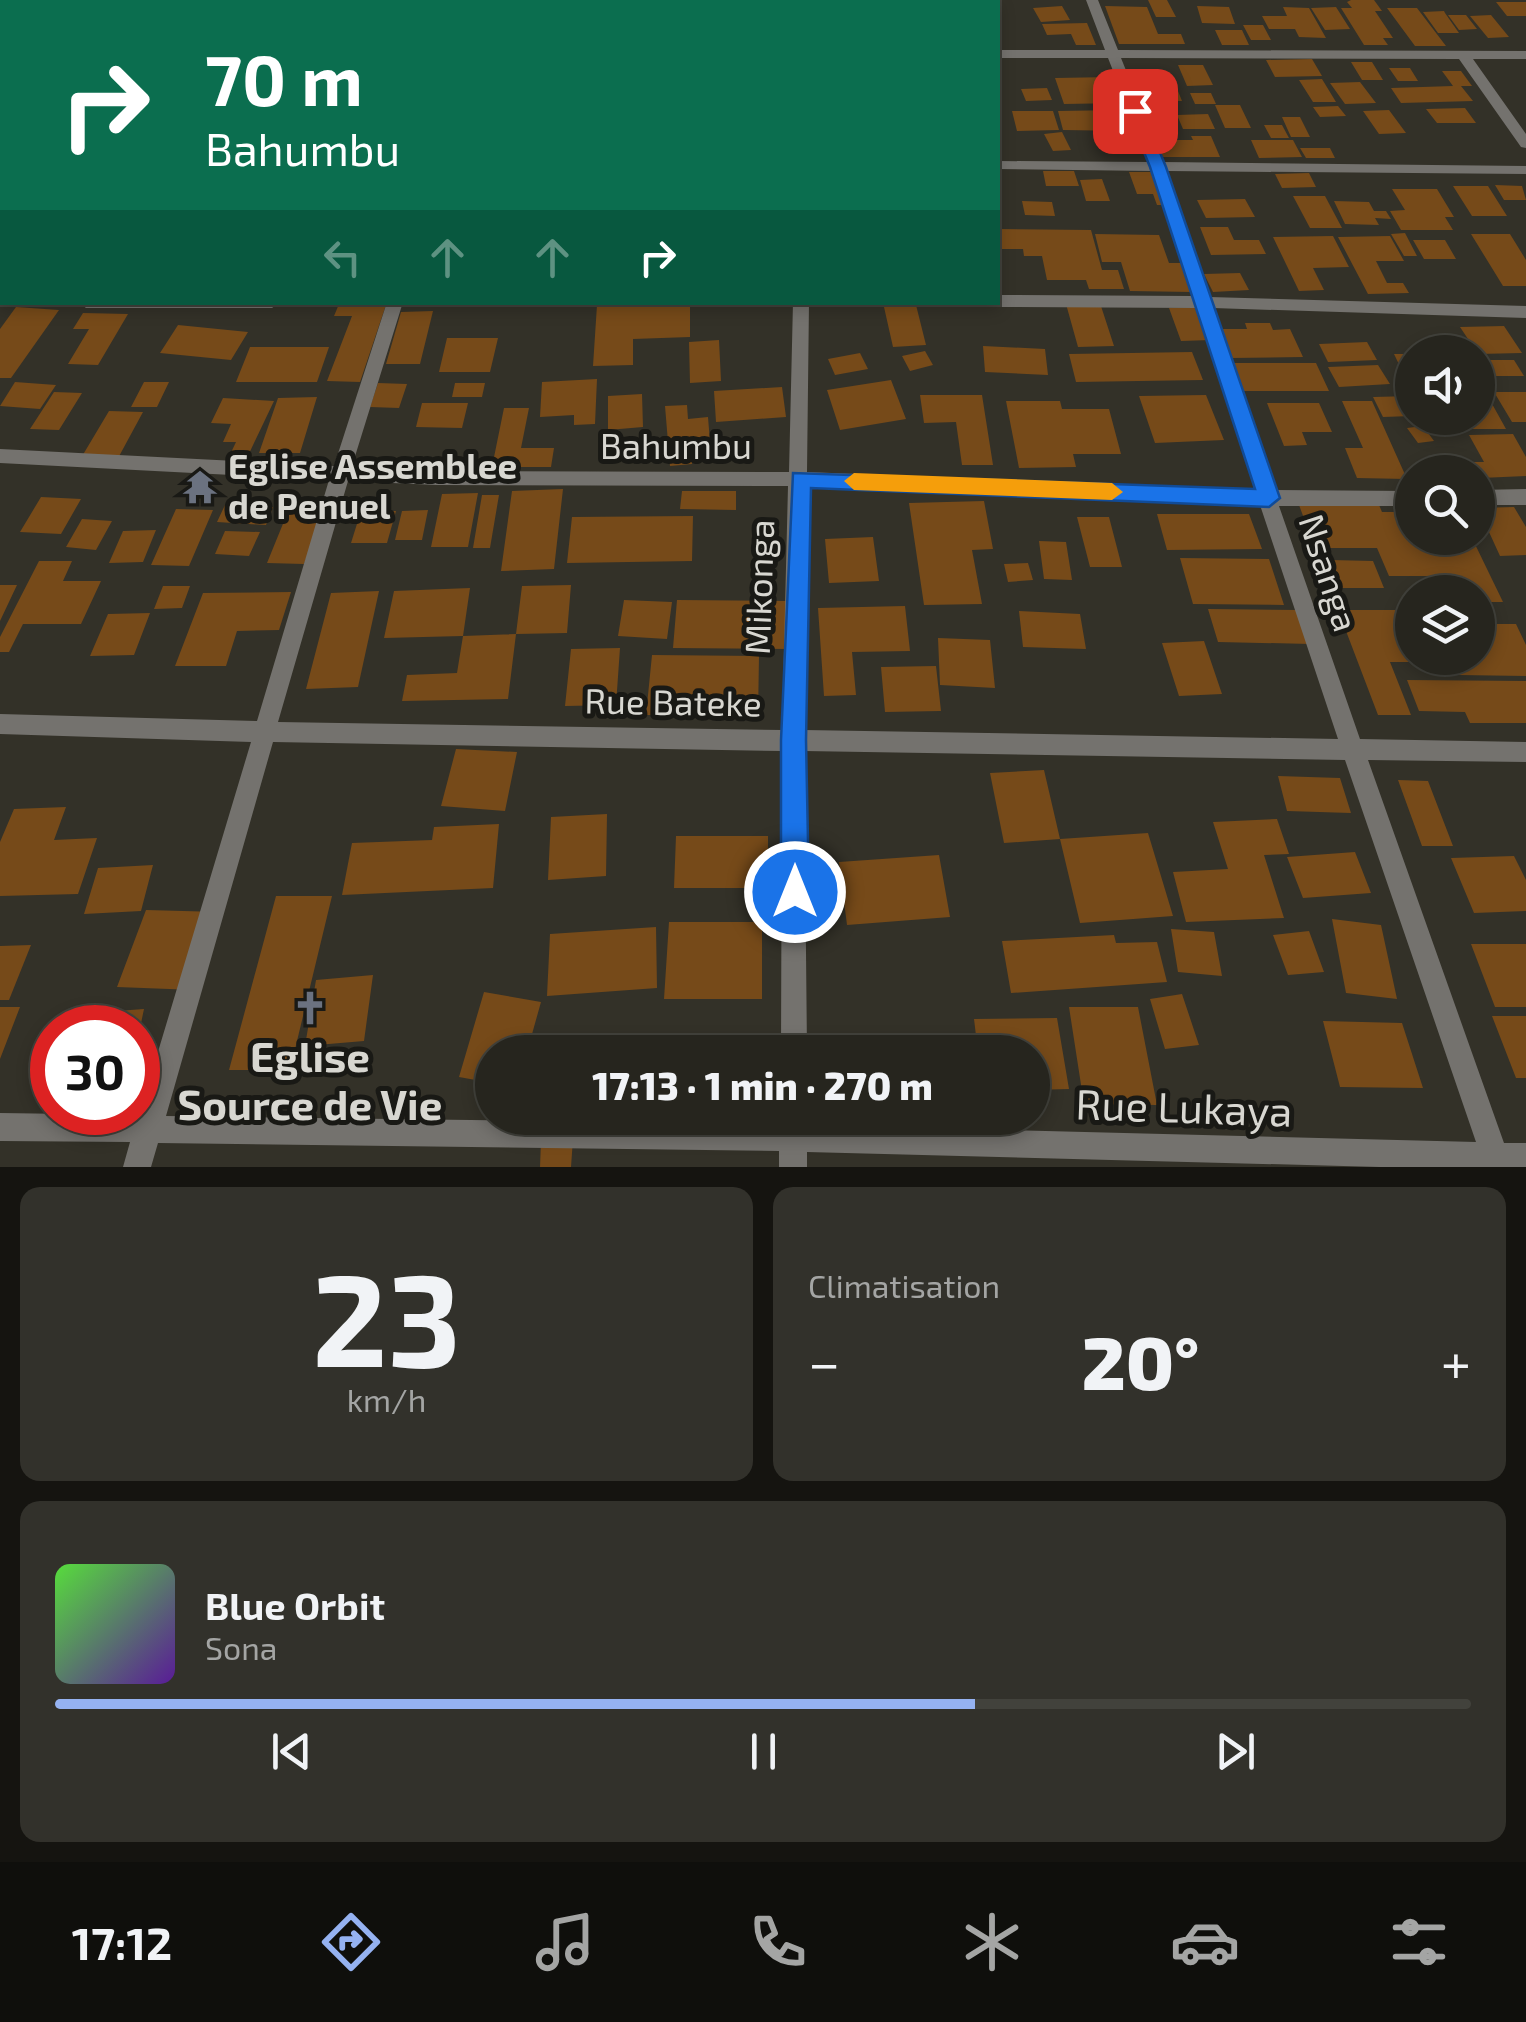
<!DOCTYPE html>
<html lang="fr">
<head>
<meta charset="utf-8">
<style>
  :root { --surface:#26251e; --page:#32312b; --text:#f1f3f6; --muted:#a4a5a4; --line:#42423c; --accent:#95b2f1 }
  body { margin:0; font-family:"Exo 2",sans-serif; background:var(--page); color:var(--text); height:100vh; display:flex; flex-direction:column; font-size:38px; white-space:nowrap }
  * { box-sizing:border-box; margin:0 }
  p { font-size:32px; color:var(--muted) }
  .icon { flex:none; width:55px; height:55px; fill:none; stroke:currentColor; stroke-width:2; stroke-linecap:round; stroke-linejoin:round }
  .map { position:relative; height:1167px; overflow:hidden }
  .sheet { display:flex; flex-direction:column; gap:20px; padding:20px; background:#151410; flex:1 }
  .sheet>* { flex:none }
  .top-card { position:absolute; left:0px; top:0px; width:1000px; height:305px; box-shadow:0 5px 15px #0003,0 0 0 2px var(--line); background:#0b6e4f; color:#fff; overflow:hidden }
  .tools { position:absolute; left:1395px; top:335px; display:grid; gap:20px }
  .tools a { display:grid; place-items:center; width:100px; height:100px; border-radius:50%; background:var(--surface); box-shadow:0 5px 15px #0003,0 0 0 2px var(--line); font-size:50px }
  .speed { position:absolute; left:30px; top:1005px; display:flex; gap:20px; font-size:50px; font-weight:700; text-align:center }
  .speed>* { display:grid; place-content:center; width:130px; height:130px; border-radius:50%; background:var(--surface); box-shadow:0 5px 15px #0003,0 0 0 2px var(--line); line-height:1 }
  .speed .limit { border:15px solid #d22; background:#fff; color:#111 }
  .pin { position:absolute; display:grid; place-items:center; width:85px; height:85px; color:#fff; margin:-42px; border-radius:20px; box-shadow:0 5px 15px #0006 }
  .me { position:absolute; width:110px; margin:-55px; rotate:0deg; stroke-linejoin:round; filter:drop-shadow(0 0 8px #0008) }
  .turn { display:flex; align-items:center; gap:35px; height:210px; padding:0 40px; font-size:45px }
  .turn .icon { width:130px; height:130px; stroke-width:2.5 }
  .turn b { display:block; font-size:70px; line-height:85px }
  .lanes { display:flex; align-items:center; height:95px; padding:0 40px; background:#0003; justify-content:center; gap:50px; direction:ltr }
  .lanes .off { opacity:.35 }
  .big { font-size:75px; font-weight:800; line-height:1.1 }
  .sheet .card { flex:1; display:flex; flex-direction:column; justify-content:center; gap:15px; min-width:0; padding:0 35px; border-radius:20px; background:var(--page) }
  .sheet .dial { align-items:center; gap:0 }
  .dial b { font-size:130px; line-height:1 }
  .song { display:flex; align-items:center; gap:30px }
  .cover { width:120px; height:120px; border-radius:15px; background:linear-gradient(135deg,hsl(110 70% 55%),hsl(270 70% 35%)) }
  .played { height:10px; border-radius:5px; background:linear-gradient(90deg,var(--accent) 65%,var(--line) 65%) }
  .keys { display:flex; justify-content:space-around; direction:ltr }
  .heat { display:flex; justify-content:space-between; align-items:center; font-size:55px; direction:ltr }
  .sheet .tiles { flex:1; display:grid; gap:20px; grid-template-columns:1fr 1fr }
  .card:last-child { grid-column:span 2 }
  .trip { position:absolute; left:475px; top:1035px; width:575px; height:100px; border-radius:50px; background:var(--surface); box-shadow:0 5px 15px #0003,0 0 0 2px var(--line); font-weight:800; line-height:100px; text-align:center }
  .menu { display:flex; height:160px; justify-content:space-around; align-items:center; background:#0f0f0c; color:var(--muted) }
  .menu .icon { width:70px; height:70px }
  .menu .on { color:var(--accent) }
  .menu b { font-size:45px; color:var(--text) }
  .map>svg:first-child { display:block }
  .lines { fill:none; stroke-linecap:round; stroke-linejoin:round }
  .stream { fill:#072428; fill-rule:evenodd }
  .building { fill:#764a19 }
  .street { fill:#74726e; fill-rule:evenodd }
  .route { fill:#1a73e8; stroke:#114b97; stroke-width:2.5 }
  .slow { fill:#f59e0b }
  .labels { text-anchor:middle; stroke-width:10; stroke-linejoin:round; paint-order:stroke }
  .street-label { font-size:35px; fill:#d8d7d1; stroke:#191915 }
  .poi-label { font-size:35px; font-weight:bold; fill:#d8d7d1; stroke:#191915; text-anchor:start }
  .near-poi-label { font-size:42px; font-weight:bold; fill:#d8d7d1; stroke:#191915 }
  .near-street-label { font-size:42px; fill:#d8d7d1; stroke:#191915 }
</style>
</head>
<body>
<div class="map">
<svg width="1526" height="1167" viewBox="0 0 1526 1167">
  <rect width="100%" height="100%" fill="#333128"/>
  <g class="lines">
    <path class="stream" d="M174,0H186L183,2H174Z
      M0,73H2V79H0Z"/>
  </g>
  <path class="building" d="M1148,0H1167L1176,17H1156Z
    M1351,0H1374L1382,11H1375L1393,38H1383L1388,45H1364L1341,8H1352L1347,2Z
    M1496,2H1526V16H1507Z
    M1062,6L1070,20L1041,22L1033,8Z
    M1105,6L1147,7L1158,34H1181L1185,44H1119Z
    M1197,6L1229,7L1235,24L1202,23Z
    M1283,7L1309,8L1326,38L1299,37L1295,29H1269L1262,16H1287Z
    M1336,7L1350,29L1325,30L1311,8Z
    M1387,8H1417L1446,46H1415Z
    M1444,11L1445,13L1459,33H1438L1423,12Z
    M1448,15H1466L1477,29L1459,30Z
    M1491,15L1509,37L1488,38L1470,16Z
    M1087,23L1096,45H1076L1071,34L1047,35L1042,24Z
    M1243,25H1263L1271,40H1251Z
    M1215,30H1242L1249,45H1222Z
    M1312,59L1322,76L1275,77L1266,60Z
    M1351,62H1372L1383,80H1362Z
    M1178,65H1203L1213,85L1187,86Z
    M1389,68H1410L1418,81H1398Z
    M1442,71H1461L1472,86H1461L1473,101L1401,103L1391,88L1453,86Z
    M1112,77L1122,103L1064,104L1055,78Z
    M1322,79L1336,102H1313L1299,80Z
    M1134,81H1174L1182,101L1141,100Z
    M1360,82L1376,103L1345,104L1330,83Z
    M1047,88L1052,100L1026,101L1021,89Z
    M1190,93H1211L1216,104H1195Z
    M1215,105H1240L1251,128H1225Z
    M1338,106L1346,116L1320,117L1313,107Z
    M1465,108L1476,123H1437L1426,109Z
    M1120,110L1127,131L1063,130L1058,111Z
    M1389,110L1406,133L1379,134L1363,111Z
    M1012,111H1053L1059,130L1017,131Z
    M1208,114L1215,129H1183L1177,115Z
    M1282,117H1300L1310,137H1291Z
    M1264,125H1282L1289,138H1271Z
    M1062,132L1071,150L1053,151L1044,134Z
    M1191,136H1211L1220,157H1162L1158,146H1168L1166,140H1193Z
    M1251,140H1293L1302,157L1259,158Z
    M1300,148H1330L1335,158H1306Z
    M1043,171H1074L1079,186H1046Z
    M1129,172H1153L1165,205H1157L1153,194H1137Z
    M1309,173L1316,187L1282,188L1275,174Z
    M1102,179L1110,201H1086L1080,180Z
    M1495,185L1522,186L1526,200H1504Z
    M1453,186H1488L1507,216H1472Z
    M1392,189H1437L1454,217H1445L1453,230H1401L1390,211L1405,210Z
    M1293,196H1325L1342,228H1310Z
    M1245,199L1255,217L1206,218L1197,200Z
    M1022,201L1052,202L1055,216L1025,215Z
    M1334,201L1369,202L1374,211H1386L1391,219L1375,218L1379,225L1345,224Z
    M1200,227H1228L1234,240H1259L1266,254L1211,255Z
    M998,229L1091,230L1102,270H1118L1124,289H1089L1086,280H1047L1042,256H1024L1023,249H998Z
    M1405,233L1417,256H1404L1391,234Z
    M1095,234L1159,235L1169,263H1182L1192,292L1130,291L1121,262H1102Z
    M1471,234H1510L1526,260V286H1503Z
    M1333,236L1349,267L1313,268L1324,290L1299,291L1273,237Z
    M1390,236L1404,261H1376L1387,283H1403L1409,293L1368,294L1338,237Z
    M1413,240H1445L1456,259H1424Z
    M1240,273L1249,290L1213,292L1204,274Z
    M690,302V337L633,339V365L593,366L597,305Z
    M1100,303L1114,346L1078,347L1066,304Z
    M339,304L386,305L360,382L327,381L352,316H334Z
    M916,305L926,345L893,347L884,307Z
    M16,307L59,310L11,378H0V329Z
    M1198,307L1211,340L1181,341L1169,308Z
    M433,311L420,364H386L401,312Z
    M83,313L128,314L98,365L68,364L89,329H73Z
    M1245,323H1270L1273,330L1290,329L1303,357L1231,358L1220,329H1247Z
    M178,325L248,332L231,360L160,353Z
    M1504,326L1522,353L1478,354L1460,327Z
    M447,338H498L490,372H439Z
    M719,340L721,381L690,383L689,342Z
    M1367,342L1377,360L1328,362L1319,344Z
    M983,346L1045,349L1048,375L985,372Z
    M250,347H329L317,382H236Z
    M925,351L933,365L910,371L902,356Z
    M1192,352L1203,380L1076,382L1069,354Z
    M860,353L868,369L835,375L828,359Z
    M1394,354H1412V383H1408Z
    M1480,360H1514L1524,376H1490Z
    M1232,363H1316L1329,391H1242Z
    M1378,365L1390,384L1339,387L1328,367Z
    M597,379L595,424L574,425V415L540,417L542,382Z
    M891,380L906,419L840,430L827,390Z
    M15,382L56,385L40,409L0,406Z
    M144,382H169L157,407H131Z
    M378,383L407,384L399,408L370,407Z
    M455,383H485L482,397H452Z
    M782,387L786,417L716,422L714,391Z
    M54,392L82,393L59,430L30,429Z
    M1494,392H1526V422H1512Z
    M1478,393H1486L1506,429H1456L1450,418H1478Z
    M642,394L643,427L608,430V396Z
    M920,395H982L993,465H962L956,422L924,423Z
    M1206,395L1224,440L1155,443L1139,396Z
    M1412,396V416L1383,417L1373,397Z
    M317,397L300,453H259L278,398Z
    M223,398L274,401L245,462L227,461L236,442H223L231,424L211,423Z
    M1006,401H1060L1062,409H1109L1121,454H1073L1076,467L1019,468Z
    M1342,401H1372L1407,479L1357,478L1345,448H1363Z
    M422,403H468L462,428L416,427Z
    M1267,403H1319L1332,432H1302L1307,445L1284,446Z
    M687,405L688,419L708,417L710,442L691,444L692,464L670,466L665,406Z
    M504,408H529L521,448H554L551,467H492Z
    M109,411L143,412L117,460L81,458Z
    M1423,426L1434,441L1418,443L1407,428Z
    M1513,434L1526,457V476L1481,478L1472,462H1484L1469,435Z
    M563,489L554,569L501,571L512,491Z
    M682,491H736V510L680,509Z
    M478,493L468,547H431L442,494Z
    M482,495H499L490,548H473Z
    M41,497L81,499L61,534L20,532Z
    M984,501L993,549L972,550L982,604L924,605L909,503Z
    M225,505L273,507L266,525L217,522Z
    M1299,505H1379L1382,512H1412V538H1472L1503,602H1478V592L1456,588L1450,576H1389L1377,548H1315Z
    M1514,507L1526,527V555L1500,556L1478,508Z
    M176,509L213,510L189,566L151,565Z
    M289,509L324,510L304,564L267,563Z
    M428,510L422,540H395L402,511Z
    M361,511H396L387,543H351Z
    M1157,514H1249L1262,549L1167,550Z
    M693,516L692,561L567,563L572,517Z
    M1077,517H1109L1122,567H1090Z
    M82,519L112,521L96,550L66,547Z
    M156,530L143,562L109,563L123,531Z
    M225,531L260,532L249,556L215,554Z
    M873,537L879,581L829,583L825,539Z
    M1039,541L1066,542L1072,580L1044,579Z
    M1180,558L1269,559L1284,605L1193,604Z
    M1331,560L1373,561L1384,588H1341Z
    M39,561H72L63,581H101L81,624H23L9,652H0V637Z
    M1028,563L1033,580L1008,582L1004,564Z
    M0,585H17L0,621Z
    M571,585L567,633L516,634L522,586Z
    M163,586H190L182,608L154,609Z
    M470,588L463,636L384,638L394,591Z
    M379,591L358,687L306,689L331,593Z
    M291,592L279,630L237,631L226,666H175L203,593Z
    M624,600L672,602L667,639L618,636Z
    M677,600L788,601L789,649L673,648Z
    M905,606L910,651L852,652L856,695L824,696L818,608Z
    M1208,609L1299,610L1311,644L1218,642Z
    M1338,610H1405L1412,627V658H1425L1427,662H1390L1411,715H1378Z
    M1019,611L1080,614L1086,649L1023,647Z
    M150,613L134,655L90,656L108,614Z
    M1478,624H1516L1526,645V676L1458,675L1450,658H1478Z
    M516,634L508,699L402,701L407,675L457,673L463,636Z
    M938,638L990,640L995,688L940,685Z
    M1204,641L1222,694L1179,696L1162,643Z
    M620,648L616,705L565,706L571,649Z
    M652,655L759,656L758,716L646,715Z
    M936,666L941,711L885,712L881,667Z
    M1407,680L1526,681V723H1470L1465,712L1419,711Z
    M456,749L517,752L505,811L441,806Z
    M1044,770L1060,839L1004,843L990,773Z
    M1278,776L1340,778L1351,813L1287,811Z
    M1398,780L1428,781L1453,846H1422Z
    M66,807L54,840L97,838L78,894L0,896V842L14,809Z
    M607,814L606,876L548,880L551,817Z
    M1277,819L1289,854L1264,855L1284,918L1186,922L1173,872L1228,869L1213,822Z
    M499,824L493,888L342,895L352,843L432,840L434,827Z
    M1148,833L1173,916L1080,923L1060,839Z
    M676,836H768V888H674Z
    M1355,852L1371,893L1303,898L1287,857Z
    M939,855L950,917L847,925L839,862Z
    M1514,856L1526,880V911L1474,913L1451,858Z
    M153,865L141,911L84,914L98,868Z
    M276,896H332L290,1070H229Z
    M146,910L220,912L195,990L117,987Z
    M1332,919L1381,925L1397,999L1346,993Z
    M669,922H762V999H664Z
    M656,927L657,988L547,996L550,934Z
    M1171,929L1214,932L1222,976L1178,972Z
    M1309,931L1324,972L1288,975L1273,935Z
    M1114,935L1116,943L1157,942L1167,982L1011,993L1002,941Z
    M1471,944H1526V1007H1495Z
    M31,945L9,1000H0V946Z
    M373,975L364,1041L305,1046L316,980Z
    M484,992L541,1002L527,1052H492V1083L459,1077Z
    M1182,994L1199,1045L1165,1049L1150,999Z
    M0,1007H20L0,1059Z
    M1069,1007H1138L1157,1105L1084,1104Z
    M144,1009L140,1028H72L76,1014Z
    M1492,1016H1526V1078H1516Z
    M1057,1018L1069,1089L1032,1090V1052H978L974,1019Z
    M1323,1021L1402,1023L1423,1088L1340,1087Z
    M573,1139L571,1167H540L541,1141Z"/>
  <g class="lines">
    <path class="street" d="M1086,0H1098L1118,50L1526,51V59H1473L1526,134V148L1521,147L1459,59L1121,58L1163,162L1526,166V174L1167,171L1209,297L1526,306V318L1213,308L1274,490L1412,491V506H1279L1360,739L1526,742V762L1368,760L1504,1143H1526V1167H1380L807,1152V1167H779V1151L158,1143L151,1167H123L130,1142L0,1141V1113L139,1115L251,742L0,734V714L257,721L329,480L0,463V449L334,466L387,302H403L352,466L437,471L789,472L793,302H809L807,472L1255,490L1196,308L998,307L991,302H998V295L1193,296L1152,171L998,169V161L1149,162L1108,58H998V50H1105ZM348,481L437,485L788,486L782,730L278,722ZM807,487L1260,505L1338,739L804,730ZM273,742L782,751L781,1052H807L804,751L1345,760L1476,1142L807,1125L806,1118H780L779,1124L166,1116Z
      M2,5V13L0,14V6Z
      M0,161H2V169H0Z
      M0,293L2,302L8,304L0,305Z
      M78,302H280L272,308H86Z
      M1526,489V505H1478V490Z"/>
  </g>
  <path class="route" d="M1129,107L1143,111L1166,167L1280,498L1269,507L811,488L806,740L809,892L805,901L795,905L785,901L781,892V740L793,473L1255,489L1150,167L1127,111Z"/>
  <path class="slow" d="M854,473L1112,483L1123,492L1112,500L854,490L844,481Z"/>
  <defs>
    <g id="temple-bare" transform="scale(2.7)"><path d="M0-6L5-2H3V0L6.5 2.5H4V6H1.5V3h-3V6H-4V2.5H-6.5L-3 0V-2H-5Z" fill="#6b7280" stroke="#191915" stroke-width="2.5" paint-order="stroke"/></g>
    <g id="church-bare" transform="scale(2.7)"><path d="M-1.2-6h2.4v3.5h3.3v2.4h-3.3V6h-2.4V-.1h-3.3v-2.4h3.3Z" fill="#6b7280" stroke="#191915" stroke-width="2.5" paint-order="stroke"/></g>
  </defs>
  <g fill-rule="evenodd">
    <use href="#temple-bare" x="200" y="487"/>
    <use href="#church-bare" x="310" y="1008"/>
  </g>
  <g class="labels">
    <g class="street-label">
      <text x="676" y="459">Bahumbu</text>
      <text transform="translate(1328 573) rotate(72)" y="12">Nsanga</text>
      <text transform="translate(760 587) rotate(-88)" y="12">Mikonga</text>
      <text transform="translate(673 703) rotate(1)" y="12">Rue Bateke</text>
    </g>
    <g class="poi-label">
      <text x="228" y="479">Eglise Assemblee<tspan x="228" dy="40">de Penuel</tspan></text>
    </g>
    <g class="near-poi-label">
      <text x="310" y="1072">Eglise<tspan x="310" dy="48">Source de Vie</tspan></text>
    </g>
    <g class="near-street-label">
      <text transform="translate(1184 1108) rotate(2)" y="15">Rue Lukaya</text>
    </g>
  </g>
</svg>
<div class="tools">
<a><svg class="icon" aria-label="sound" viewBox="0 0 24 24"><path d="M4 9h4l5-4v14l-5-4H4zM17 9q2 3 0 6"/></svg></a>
<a><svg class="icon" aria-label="search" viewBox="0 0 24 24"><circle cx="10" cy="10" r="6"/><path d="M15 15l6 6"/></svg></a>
<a><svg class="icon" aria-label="layers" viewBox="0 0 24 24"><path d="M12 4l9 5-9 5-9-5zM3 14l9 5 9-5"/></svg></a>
</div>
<div class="speed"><div class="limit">30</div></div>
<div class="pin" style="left:1135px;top:111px;background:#d93025"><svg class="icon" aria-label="arrive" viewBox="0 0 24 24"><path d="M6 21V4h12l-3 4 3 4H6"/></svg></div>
<svg class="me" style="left:795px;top:892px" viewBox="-20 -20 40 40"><circle r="17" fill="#1a73e8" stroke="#fff" stroke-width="3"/><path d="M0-11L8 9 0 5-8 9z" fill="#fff"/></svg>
<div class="trip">17:13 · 1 min · 270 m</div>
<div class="top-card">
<div class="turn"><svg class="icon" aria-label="right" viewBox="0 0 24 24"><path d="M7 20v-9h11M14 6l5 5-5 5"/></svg><div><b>70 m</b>Bahumbu</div></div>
<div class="lanes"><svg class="icon off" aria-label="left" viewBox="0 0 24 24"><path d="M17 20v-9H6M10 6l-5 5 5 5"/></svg><svg class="icon off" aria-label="ahead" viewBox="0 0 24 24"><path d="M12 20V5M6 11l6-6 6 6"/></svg><svg class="icon off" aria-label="ahead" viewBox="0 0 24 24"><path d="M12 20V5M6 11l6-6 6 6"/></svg><svg class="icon" aria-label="right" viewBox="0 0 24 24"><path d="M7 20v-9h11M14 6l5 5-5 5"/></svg></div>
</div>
</div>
<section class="sheet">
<div class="tiles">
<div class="card dial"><b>23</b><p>km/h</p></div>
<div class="card"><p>Climatisation</p>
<div class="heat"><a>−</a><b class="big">20°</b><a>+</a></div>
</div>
<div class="card">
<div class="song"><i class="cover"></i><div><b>Blue Orbit</b><p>Sona</p></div></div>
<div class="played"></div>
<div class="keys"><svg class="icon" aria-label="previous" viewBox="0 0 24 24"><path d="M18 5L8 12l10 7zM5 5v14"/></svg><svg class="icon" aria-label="pause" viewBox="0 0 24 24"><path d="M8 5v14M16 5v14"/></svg><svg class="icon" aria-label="next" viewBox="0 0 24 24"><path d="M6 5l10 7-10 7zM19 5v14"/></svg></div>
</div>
</div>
</section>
<nav class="menu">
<b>17:12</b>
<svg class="icon on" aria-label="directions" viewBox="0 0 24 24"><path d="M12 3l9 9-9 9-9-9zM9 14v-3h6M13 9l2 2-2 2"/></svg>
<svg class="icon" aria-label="music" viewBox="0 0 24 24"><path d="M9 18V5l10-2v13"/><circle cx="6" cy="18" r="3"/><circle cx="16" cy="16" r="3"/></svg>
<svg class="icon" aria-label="phone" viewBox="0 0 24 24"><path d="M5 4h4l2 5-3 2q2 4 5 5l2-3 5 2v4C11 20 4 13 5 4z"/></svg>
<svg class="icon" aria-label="climate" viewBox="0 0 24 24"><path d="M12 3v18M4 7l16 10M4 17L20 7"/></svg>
<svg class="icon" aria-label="car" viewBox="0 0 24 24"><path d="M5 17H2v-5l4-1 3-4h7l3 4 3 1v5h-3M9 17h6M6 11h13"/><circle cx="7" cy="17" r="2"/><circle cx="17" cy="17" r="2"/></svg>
<svg class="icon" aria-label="filters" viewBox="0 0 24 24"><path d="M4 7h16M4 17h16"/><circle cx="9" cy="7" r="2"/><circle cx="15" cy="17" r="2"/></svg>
</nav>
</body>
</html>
